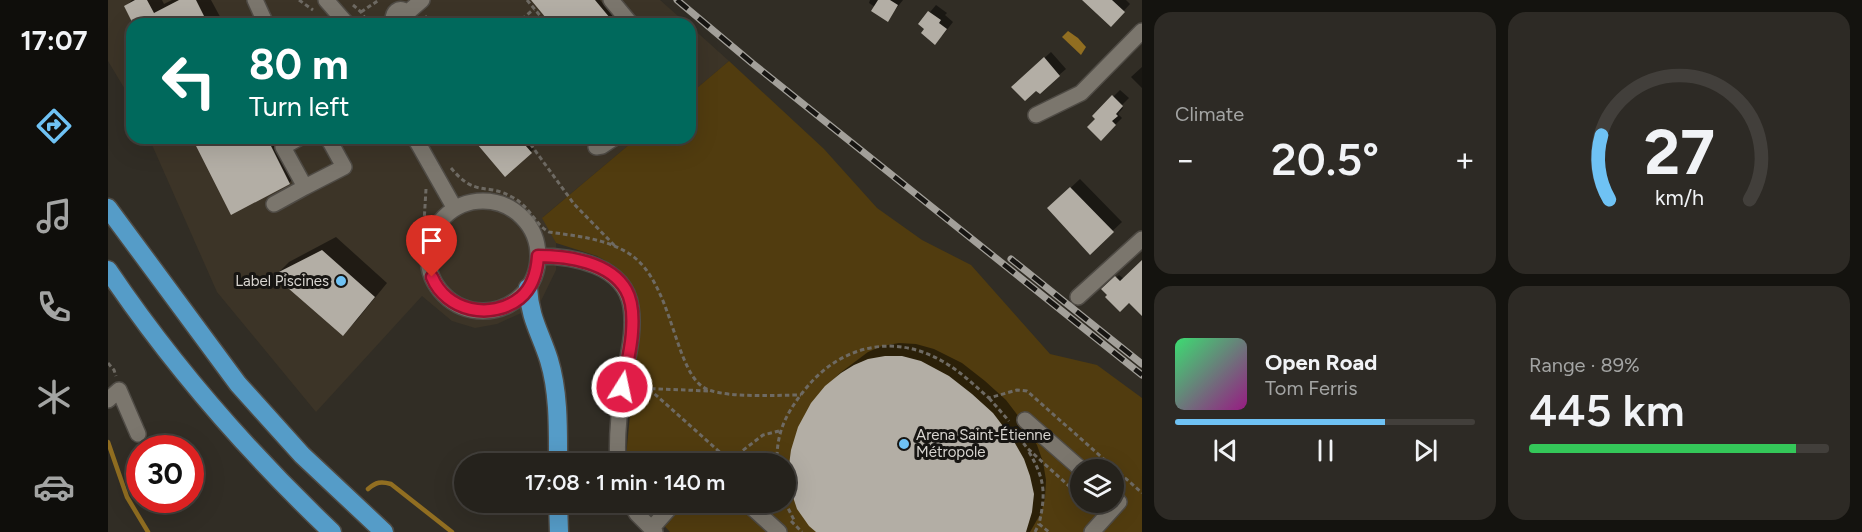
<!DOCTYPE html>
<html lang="en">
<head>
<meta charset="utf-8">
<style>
  :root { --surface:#25221c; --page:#2d2a25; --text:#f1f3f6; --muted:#a3a4a3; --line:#423f3b; --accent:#6fc2f4 }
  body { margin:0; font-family:Figtree,sans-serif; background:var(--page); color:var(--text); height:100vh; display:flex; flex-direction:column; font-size:22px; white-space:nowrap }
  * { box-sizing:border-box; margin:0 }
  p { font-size:20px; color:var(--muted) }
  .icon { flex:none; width:33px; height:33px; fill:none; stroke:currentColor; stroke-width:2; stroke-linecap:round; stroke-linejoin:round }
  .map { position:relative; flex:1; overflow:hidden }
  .panel { display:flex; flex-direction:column; gap:12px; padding:12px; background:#14130f; width:720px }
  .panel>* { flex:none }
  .hud { position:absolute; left:18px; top:18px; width:570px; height:126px; border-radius:18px; box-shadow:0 6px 24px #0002,0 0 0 2px var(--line); background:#00695c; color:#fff; overflow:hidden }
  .fabs { position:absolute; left:962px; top:459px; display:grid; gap:12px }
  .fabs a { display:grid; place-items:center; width:54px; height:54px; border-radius:50%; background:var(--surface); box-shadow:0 6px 24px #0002,0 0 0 2px var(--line); font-size:30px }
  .speed { position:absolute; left:18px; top:435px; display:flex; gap:12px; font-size:30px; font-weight:700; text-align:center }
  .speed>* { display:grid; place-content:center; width:78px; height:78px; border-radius:50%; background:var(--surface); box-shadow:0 6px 24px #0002,0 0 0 2px var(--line); line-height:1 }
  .speed .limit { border:9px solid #d22; background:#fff; color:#111 }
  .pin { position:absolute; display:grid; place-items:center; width:51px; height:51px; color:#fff; margin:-62px -26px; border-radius:50% 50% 50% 0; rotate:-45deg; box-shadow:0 0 6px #0007 }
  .pin .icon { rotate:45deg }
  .me { position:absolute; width:66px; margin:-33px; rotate:10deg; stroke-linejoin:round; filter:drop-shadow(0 0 4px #0008) }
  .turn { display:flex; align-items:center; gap:21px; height:126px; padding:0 24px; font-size:27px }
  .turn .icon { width:78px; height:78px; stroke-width:2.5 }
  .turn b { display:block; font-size:42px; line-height:51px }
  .big { font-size:45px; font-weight:600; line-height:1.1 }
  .panel .widget { flex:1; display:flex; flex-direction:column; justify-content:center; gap:9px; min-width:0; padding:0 21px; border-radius:18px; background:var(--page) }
  .panel .dial { align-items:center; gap:0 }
  .dial svg { height:156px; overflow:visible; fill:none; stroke:var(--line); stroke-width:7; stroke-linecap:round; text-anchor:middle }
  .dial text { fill:var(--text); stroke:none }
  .song { display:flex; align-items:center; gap:18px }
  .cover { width:72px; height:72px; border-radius:9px; background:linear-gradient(135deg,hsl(140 70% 55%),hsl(310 70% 35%)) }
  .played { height:6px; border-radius:3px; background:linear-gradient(90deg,var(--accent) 70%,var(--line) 70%) }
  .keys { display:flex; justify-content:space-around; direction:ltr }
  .heat { display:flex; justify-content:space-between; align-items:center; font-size:33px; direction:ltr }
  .charge { height:9px; border-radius:4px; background:linear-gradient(90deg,#34c759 89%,var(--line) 0) }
  .panel .tiles { flex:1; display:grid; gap:12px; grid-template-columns:repeat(2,1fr) }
  .trip { position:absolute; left:346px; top:453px; width:342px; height:60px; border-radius:30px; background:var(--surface); box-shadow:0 6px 24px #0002,0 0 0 2px var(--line); font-weight:600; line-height:60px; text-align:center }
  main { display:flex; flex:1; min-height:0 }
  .tab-bar { display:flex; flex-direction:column; width:108px; justify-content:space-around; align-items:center; background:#0f0e0b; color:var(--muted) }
  .tab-bar .icon { width:42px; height:42px }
  .tab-bar .active { color:var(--accent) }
  .tab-bar b { font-size:27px; color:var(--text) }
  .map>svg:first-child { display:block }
  .built { fill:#3c3427 }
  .green { fill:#513c0f; fill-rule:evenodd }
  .water { fill:#916e21 }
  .shadow { fill:#0007 }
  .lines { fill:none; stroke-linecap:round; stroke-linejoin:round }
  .stream { stroke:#916e21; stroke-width:4.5 }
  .building { fill:#b3aea5 }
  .minor-casing { stroke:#4f4b45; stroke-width:18 }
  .highway-casing { stroke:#4f4b45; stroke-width:21 }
  .path { stroke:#6e6a63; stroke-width:3; stroke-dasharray:4.5 3; stroke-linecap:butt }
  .minor { stroke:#7b766d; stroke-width:15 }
  .highway { stroke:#559cc8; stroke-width:18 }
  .rail-casing { stroke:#a3a09a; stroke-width:7 }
  .rail { stroke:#171512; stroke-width:4.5; stroke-dasharray:14; stroke-linecap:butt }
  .route-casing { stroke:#92132f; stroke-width:15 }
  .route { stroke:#e11d48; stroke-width:10 }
  .poi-dot { fill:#6fc2f4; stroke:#171512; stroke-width:2 }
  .labels { text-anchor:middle; stroke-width:6; stroke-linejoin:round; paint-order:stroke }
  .poi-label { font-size:15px; fill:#d9d6d1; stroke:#171512; text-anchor:end }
</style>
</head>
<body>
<main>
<nav class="tab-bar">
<b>17:07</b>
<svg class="icon active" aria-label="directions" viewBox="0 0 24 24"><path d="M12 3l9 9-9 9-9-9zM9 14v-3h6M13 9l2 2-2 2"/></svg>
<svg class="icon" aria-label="music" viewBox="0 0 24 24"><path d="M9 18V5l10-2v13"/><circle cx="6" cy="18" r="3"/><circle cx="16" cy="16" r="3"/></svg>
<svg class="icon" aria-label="phone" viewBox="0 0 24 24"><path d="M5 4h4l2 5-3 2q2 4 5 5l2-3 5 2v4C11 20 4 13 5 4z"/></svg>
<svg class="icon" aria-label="climate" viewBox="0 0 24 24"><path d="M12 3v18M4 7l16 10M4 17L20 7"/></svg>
<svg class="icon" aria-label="car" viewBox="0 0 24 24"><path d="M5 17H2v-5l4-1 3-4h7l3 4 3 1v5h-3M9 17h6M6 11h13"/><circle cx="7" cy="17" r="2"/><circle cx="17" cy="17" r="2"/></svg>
</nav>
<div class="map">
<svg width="1034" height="532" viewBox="0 0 1034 532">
  <rect width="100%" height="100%" fill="#312d25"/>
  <path class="built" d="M0,0H552L579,24H24V101L0,61Z
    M582,26L621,61L582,94Z
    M41,138H529L435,217L448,243V270L431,305L389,324L367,328L344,321L314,296L208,412L109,292Z"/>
  <path class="green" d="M621,61L716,149L769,208L814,240L863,265L942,354L989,365L1034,398V532H562L535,503L678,502V464L520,463L518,457L530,330L527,291L520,280L507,266L489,256L448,243L434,218L529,138H582V94ZM972,470H1005V502H972Z"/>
  <path class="water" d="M960,31L970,38L978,47L973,55L954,37Z"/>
  <path class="shadow" d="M24,0H54L56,4L64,0H103L116,24H27L18,6Z
    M425,0H492L512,24H445Z
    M762,0H795L779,20L767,7L761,3Z
    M987,0H1018L1022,4L1003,25Z
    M828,5L839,13L837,15L845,22L834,36L812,24Z
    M144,18L147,24H132Z
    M943,52L958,69L951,75L932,92L912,80Z
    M1034,67V88L1023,77Z
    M1012,90L1021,98L1013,106L1015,108L1010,114L1014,118L993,139L989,119L986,116Z
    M85,138H174L191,173L181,183Z
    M366,138H417L426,149L397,174Z
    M972,179L1014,222L982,252L941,208Z
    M228,237L279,283L248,321L235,334L168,275L181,262Z
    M1011,275L1016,279L1021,301L1001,295L995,289Z
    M791,343L808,344L826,349L854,363L877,381L898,400L917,425L929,445L935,462L938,480L937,498L933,513L922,532H711L718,387L732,373L760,352L774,346Z"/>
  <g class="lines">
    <path class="stream" d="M0,442L19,497L40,532
      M260,489C268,482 273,481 283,484L344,532"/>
  </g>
  <path class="building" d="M27,0H39L46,13L71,0H88L100,24H25L16,6Z
    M423,0H487L507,24H443Z
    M770,0H782L790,5L780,22L763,11Z
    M974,0H1004L1017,12L1003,27Z
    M820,11L833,20L831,23L839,29L827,45L813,33L816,29L810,24Z
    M936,57L952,76L932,94L928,91L917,101L903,87Z
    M1004,95L1015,106L1008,114L1010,116L1004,121L1008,125L993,141L979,127L987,119L984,116Z
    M84,138H159L182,184L123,215Z
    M364,138H411L424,153L397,177Z
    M962,187L1006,232L982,255L939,208Z
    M214,250L267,297L235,336L165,275Z
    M1034,260V316L1021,303L1012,312L997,297L999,295L993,289L1007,276L1012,281Z
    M777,356H794L813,361L841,376L864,394L885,413L904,438L916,459L922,476L926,494L924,512L918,532H708L701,526L689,509L683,491L680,473L683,450L690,427L703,403L717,386L733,373L746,365L760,359Z"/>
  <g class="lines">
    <g class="minor-casing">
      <path id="minor" d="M147,0L158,24
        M218,0L239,24
        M503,0L523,24
        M299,13L314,0
        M289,24L285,20C285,2 308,10 297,24
        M928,115L973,93L1034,31
        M191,138L175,147L197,187L236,167L220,138
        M307,138L346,207
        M488,147L494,146L506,138
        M320 256a55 55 0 1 1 110 0a55 55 0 1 1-110 0Z
        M166,204L197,187
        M430,256C465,256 517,265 523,307C527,333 519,359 515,385C511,411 508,437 510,464
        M970,297L1034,239
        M0,400L11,390L30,434
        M917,420L974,470
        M522,502L529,514L547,532
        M638,502L671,532
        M543,529L567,502
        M984,532L1011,502L1005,497"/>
    </g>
    <g class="highway-casing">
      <path id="highway" d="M0,208L130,384L194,455L276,532
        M0,270C66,368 139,451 224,532
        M420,288C422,319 432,332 441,360C451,393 450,430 450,464
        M450,502L451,532"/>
    </g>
    <path class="path" d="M191,0L205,10
      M419,0L439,24
      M245,5L253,12L261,24
      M253,12L271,0
      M317,16L323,24
      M408,24L426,9
      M418,138L466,204L507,246
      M343,168C368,198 377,182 404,197C422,206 427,225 441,232C467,236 496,238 520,253C567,281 565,378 601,390C623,398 669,395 693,395
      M318,189L316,223L318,232L323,235
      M0,363L6,370L8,376
      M528,388L600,391
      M541,389L625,464
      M881,398L901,421
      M911,437L919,448L972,496
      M921,452C937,479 938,494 931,524L941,532
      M617,464L655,435L671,431
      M669,464C668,434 677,415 695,392C729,347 784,332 834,361C852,371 866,385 881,398L909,390L919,391L1034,493
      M665,502L672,510
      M677,502L687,522
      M979,502L986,509
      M683,521L694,532
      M927,532L931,524"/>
    <use href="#minor" class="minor"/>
    <use href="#highway" class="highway"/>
    <g class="rail-casing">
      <path id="rail" d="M569,0L644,63L1034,375
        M903,259L1034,364"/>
    </g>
    <use href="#rail" class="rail"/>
  </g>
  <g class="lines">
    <g class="route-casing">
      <path id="route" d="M324,277C338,311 383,321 412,298C424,288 429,271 430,256C460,256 502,262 518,290C525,302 525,319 524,332C523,350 518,369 514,387"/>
    </g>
    <use href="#route" class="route"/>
  </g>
  <g class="poi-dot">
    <circle cx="233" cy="281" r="6"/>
    <circle cx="796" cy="444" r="6"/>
  </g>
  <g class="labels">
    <g class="poi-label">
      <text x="221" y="286">Label Piscines</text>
      <text x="808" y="440" text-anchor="start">Arena Saint-Étienne<tspan x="808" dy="17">Métropole</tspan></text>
    </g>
  </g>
</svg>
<div class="fabs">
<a><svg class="icon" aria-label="layers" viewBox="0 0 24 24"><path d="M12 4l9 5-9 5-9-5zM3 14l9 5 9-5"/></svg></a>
</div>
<div class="speed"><div class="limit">30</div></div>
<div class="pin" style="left:324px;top:277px;background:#d93025"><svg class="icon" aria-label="arrive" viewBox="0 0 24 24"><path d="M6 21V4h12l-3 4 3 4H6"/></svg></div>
<svg class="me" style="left:514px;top:387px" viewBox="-20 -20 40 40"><circle r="17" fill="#e11d48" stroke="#fff" stroke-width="3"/><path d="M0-11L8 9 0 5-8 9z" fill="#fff"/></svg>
<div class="trip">17:08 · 1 min · 140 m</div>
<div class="hud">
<div class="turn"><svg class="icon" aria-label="left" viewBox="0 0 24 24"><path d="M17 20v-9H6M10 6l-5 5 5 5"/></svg><div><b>80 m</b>Turn left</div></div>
</div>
</div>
<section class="panel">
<div class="tiles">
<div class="widget"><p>Climate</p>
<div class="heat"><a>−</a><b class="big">20.5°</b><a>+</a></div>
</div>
<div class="widget dial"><svg viewBox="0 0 100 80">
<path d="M14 69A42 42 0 1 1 86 69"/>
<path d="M14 69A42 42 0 0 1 10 36" stroke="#6fc2f4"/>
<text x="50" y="56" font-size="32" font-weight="700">27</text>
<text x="50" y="72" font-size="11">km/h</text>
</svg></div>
<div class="widget">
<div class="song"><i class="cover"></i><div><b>Open Road</b><p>Tom Ferris</p></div></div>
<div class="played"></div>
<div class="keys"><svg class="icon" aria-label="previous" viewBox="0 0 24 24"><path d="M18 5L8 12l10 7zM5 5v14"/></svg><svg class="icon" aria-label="pause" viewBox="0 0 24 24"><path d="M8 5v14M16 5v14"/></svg><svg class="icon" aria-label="next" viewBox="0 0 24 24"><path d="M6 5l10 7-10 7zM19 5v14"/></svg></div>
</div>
<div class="widget"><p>Range · 89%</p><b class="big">445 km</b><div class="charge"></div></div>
</div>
</section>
</main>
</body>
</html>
